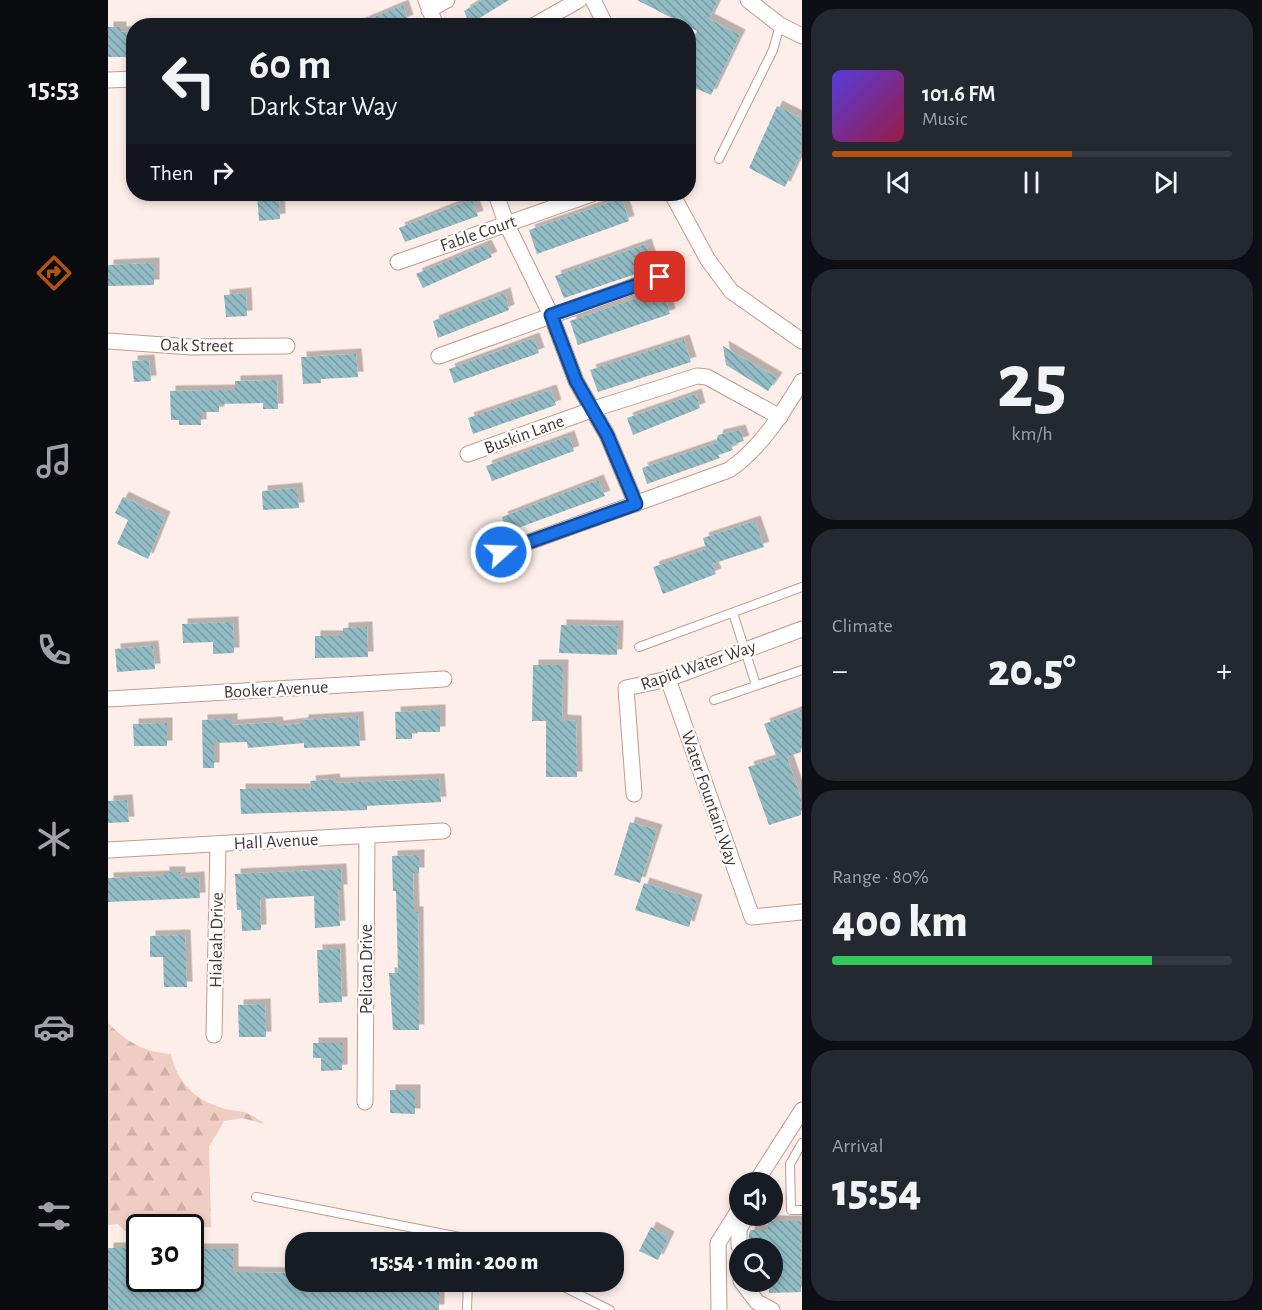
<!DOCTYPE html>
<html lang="en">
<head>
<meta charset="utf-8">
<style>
  :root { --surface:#171b24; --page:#242831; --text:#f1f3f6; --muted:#9ea1a6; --line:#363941; --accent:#b45309 }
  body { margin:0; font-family:"Alegreya Sans",sans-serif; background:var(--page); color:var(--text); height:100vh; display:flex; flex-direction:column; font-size:22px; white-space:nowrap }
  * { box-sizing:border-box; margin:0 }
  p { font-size:20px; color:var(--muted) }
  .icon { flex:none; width:33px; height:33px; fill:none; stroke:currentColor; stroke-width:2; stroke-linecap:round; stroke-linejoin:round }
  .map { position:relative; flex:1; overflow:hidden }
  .drawer { display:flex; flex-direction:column; gap:9px; padding:9px; background:#0d0f14; width:460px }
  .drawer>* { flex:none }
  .hud { position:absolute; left:18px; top:18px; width:570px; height:183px; border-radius:24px; box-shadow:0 3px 9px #0003; background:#171b24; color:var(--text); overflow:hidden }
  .buttons { position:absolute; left:621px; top:1172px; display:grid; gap:12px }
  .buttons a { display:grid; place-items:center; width:54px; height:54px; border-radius:50%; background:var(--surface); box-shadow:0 3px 9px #0003; font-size:30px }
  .speed { position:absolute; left:18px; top:1214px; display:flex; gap:12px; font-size:30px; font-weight:700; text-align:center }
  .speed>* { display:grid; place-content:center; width:78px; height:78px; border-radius:50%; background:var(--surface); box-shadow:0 3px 9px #0003; line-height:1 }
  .speed .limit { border:3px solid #111; border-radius:9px; background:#fff; color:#111 }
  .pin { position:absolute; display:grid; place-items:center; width:51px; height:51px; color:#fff; margin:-26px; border-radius:12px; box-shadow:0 3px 9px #0006 }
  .me { position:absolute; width:66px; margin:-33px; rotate:70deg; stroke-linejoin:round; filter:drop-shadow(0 0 4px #0008) }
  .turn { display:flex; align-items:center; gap:21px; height:126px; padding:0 24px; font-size:27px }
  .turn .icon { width:78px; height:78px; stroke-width:2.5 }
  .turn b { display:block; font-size:42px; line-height:51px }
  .then { display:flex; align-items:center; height:57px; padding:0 24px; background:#0003; gap:12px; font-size:22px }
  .big { font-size:45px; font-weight:800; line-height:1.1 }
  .drawer .tile { flex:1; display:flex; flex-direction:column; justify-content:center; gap:9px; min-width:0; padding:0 21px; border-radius:24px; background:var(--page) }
  .drawer .dial { align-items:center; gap:0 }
  .dial b { font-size:78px; line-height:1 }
  .song { display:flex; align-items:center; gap:18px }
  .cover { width:72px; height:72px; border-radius:9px; background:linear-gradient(135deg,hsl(250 70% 55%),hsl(340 70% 35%)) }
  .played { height:6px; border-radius:3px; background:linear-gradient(90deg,var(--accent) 60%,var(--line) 60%) }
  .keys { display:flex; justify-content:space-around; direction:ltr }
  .heat { display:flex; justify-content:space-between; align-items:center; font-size:33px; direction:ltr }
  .charge { height:9px; border-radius:4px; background:linear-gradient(90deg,#34c759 80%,var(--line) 0) }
  .trip { position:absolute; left:177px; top:1232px; width:339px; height:60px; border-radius:24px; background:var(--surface); box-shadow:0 3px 9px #0003; font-weight:800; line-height:60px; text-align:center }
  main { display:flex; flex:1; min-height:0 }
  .tabs { display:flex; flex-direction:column; width:108px; justify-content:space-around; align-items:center; background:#090b0e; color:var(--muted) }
  .tabs .icon { width:42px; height:42px }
  .tabs .current { color:var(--accent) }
  .tabs b { font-size:27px; color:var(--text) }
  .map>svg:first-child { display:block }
  .forest { fill:url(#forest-firs) }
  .building { fill:url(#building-back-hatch); filter:url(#shadow) }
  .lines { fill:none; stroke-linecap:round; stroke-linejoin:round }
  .service-casing { stroke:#c09b90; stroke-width:10 }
  .minor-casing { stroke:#c09b90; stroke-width:17 }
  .service { stroke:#fff; stroke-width:8 }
  .minor { stroke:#fff; stroke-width:15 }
  .route-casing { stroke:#114b97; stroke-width:15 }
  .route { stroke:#1a73e8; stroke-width:10 }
  .labels { text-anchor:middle; stroke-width:4.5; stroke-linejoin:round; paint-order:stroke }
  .street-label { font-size:18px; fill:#463732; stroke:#fff }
</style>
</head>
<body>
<main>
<nav class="tabs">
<b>15:53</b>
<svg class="icon current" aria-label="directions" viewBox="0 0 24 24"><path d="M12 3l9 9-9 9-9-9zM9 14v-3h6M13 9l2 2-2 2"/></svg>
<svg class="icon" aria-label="music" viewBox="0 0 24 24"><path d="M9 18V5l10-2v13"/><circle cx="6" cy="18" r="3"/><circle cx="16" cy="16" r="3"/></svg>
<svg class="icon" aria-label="phone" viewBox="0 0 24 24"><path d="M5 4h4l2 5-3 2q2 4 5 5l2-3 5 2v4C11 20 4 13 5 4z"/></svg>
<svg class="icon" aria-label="climate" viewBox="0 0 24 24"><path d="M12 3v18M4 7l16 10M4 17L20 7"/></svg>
<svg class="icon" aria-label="car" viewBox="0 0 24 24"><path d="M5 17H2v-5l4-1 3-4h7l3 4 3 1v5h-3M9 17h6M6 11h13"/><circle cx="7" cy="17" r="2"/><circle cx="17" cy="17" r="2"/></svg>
<svg class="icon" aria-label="filters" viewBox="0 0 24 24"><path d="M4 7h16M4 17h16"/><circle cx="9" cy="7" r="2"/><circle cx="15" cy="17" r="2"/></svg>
</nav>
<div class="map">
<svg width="694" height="1310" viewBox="0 0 694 1310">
  <defs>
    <pattern id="forest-firs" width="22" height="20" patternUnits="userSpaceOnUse" patternTransform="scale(1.5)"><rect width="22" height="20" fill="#f0cdc3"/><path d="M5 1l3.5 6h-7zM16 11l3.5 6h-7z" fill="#cfb1a8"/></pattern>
    <pattern id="building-back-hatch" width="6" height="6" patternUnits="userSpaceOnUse" patternTransform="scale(1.5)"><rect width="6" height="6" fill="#92bcc5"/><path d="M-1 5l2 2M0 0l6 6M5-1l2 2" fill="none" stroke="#799aa1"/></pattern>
    <filter id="shadow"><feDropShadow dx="5.5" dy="-5.5" stdDeviation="0" flood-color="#0004"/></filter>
  </defs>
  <rect width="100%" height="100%" fill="#fdeee9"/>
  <path class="forest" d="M0,1023C19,1042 35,1052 63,1054C67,1076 83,1097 106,1105C129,1115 132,1105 157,1124L134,1118L116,1121L101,1147L103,1227H32L31,1230L17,1231L10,1224L0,1225Z"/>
  <path class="building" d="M374,0H401L362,24L356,11Z
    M529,0H610L601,19L632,35L603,95L580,85V48L589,31Z
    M295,5L300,20L285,26H245Z
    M0,27H13V32L26,31V57H0Z
    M669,106L693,118V153L677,187L641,168Z
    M149,194H171L172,219L151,221Z
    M514,198L521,221L429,254L421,230Z
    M364,199L370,216L297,242L291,228Z
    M538,244L546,268L456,298L447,276Z
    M378,245L384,257L315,288L308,274Z
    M46,263V285L0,286V265Z
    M555,289L562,314L470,345L462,321Z
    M138,293L139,316L118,317L116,295Z
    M397,293L401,310L330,338L325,321Z
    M426,338L431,353L346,383L341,369Z
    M576,340L583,362L490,392L482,370Z
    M615,346L669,378L660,391L618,365Z
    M248,354L250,377L213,379V383L195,384L193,357Z
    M41,360L43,381L26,382L24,361Z
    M169,380L170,409H155V403L111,404V412H93V425H71V420H63L62,391L127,390V381Z
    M443,390L448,405L365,434L360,418Z
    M588,394L592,408L525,435L519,418Z
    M632,430L636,441L623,445L625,450L610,455L612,458L539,484L534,468L608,443L610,435Z
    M461,436L466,451L384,481L378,466Z
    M490,480L497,496L399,532L394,517Z
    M189,488L191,508L155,510L154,491Z
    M15,497L57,517L40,559L9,544L20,520L7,513Z
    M647,521L656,547L604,564L608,574L555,594L545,567L598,549L595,538Z
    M125,622L126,653L105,654V642L75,643L74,624Z
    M453,625L510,626L509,655L451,653Z
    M259,627L260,657L207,658V636H235V628Z
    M45,646L47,669L9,672L7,649Z
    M425,665H455L454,720L468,721L469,777H438V721H424Z
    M332,710V732H304V739H288L287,712Z
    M693,710V752L679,757L693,798V815L661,825L640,767L669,758L656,724Z
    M250,717L252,746L196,748V743L140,748L139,742L106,743V768H95L94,720L124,719V725L169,722L170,726L195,723V720Z
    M59,723V746H26L25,724Z
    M226,779L227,783L331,779L333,802L259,806V810L133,814L132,789H203L202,781Z
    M19,800L21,822L0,823V801Z
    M522,822L549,830L532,883L506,875Z
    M311,855V873H305L306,912H310L311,1030H285L281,973H290L288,891H285L284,856Z
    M233,869L234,890H230L232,926L207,928L206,896L152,899L153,930L134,931L133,910H129L127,874Z
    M56,872H72V878L91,877L92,898L0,902V878L56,876Z
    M536,883L589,900L581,927L527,910Z
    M77,935L79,987H56L55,957H42V936Z
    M232,949L234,1002L211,1003L209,950Z
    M157,1004L158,1037H131L130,1005Z
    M205,1043H234V1070L213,1071V1058H205Z
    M282,1090H307V1114L282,1113Z
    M660,1221H693V1292L661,1293V1281H664V1248H640L641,1233L643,1230H659Z
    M543,1227L561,1237L550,1260L531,1251Z
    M0,1248H32V1278H82V1249H125V1272L188,1273V1281H331V1310H0Z"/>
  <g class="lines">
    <g class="service-casing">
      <path id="service" d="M611,159L665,50L672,25
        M625,613L648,685
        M531,647L694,587
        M606,700L694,670
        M694,1143L682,1164L683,1210H694
        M148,1197L362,1239
        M444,1281L502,1310
        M359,1310L360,1281"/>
    </g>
    <g class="minor-casing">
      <path id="minor" d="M318,0L328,26
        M485,0L498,26
        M640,0L672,25L694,36
        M321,10L339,0
        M425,26L471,0
        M0,80L26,79
        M388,194L398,223L443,315L468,381L499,435L528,504
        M564,194L600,260L623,291L694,341
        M290,262L484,194
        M0,341L83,347L179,346
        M331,356L552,277
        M360,454L492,407L589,376L599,377L672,417
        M393,552L621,470C653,448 674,414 694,381
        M560,679L644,917L694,912
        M0,699L336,679
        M526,794L518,688L560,679L694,629
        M0,850L335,831
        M106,1035L110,844
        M257,1102L259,835
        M648,1182L694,1110
        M631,1246V1229L639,1215
        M633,1281L649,1302L664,1310
        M611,1310L610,1243L632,1208"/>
    </g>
    <use href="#service" class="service"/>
    <use href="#minor" class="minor"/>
  </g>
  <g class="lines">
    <g class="route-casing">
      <path id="route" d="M393,552L528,504L499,435L468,381L443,315L552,277"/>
    </g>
    <use href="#route" class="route"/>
  </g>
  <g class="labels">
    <g class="street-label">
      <text transform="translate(370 233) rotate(-19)" y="6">Fable Court</text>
      <text transform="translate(89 345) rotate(1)" y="6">Oak Street</text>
      <text transform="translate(416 434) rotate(-20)" y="6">Buskin Lane</text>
      <text transform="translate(590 665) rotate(-19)" y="6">Rapid Water Way</text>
      <text transform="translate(168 689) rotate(-3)" y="6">Booker Avenue</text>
      <text transform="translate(602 798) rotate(71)" y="6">Water Fountain Way</text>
      <text transform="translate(168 841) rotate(-3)" y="6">Hall Avenue</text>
      <text transform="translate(108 940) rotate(-89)" y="6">Hialeah Drive</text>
      <text transform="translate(258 969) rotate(-90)" y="6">Pelican Drive</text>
    </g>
  </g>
</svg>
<div class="buttons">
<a><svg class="icon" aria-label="sound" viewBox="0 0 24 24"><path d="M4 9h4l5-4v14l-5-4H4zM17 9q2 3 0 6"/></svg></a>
<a><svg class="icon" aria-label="search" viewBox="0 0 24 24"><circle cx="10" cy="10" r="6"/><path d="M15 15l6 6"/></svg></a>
</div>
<div class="speed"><div class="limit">30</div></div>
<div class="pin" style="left:552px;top:277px;background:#d93025"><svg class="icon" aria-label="arrive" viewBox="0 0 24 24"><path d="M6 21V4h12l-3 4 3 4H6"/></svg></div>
<svg class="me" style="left:393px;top:552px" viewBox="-20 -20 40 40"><circle r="17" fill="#1a73e8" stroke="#fff" stroke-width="3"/><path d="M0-11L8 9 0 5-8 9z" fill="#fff"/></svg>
<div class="trip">15:54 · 1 min · 200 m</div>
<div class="hud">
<div class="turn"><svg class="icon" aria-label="left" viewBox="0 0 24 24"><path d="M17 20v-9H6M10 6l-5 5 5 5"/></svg><div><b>60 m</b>Dark Star Way</div></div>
<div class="then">Then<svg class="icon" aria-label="right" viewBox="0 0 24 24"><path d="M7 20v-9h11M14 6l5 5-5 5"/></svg></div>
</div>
</div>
<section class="drawer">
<div class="tile">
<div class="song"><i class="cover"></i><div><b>101.6 FM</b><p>Music</p></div></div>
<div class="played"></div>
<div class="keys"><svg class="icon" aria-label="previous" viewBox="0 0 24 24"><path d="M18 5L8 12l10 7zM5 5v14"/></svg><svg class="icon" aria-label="pause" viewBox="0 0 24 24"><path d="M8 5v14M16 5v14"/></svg><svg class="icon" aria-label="next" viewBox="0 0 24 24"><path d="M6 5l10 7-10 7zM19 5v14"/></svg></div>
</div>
<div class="tile dial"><b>25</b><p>km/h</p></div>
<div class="tile"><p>Climate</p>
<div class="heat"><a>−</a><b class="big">20.5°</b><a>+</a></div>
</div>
<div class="tile"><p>Range · 80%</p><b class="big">400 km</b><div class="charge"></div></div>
<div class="tile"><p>Arrival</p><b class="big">15:54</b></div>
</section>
</main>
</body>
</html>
